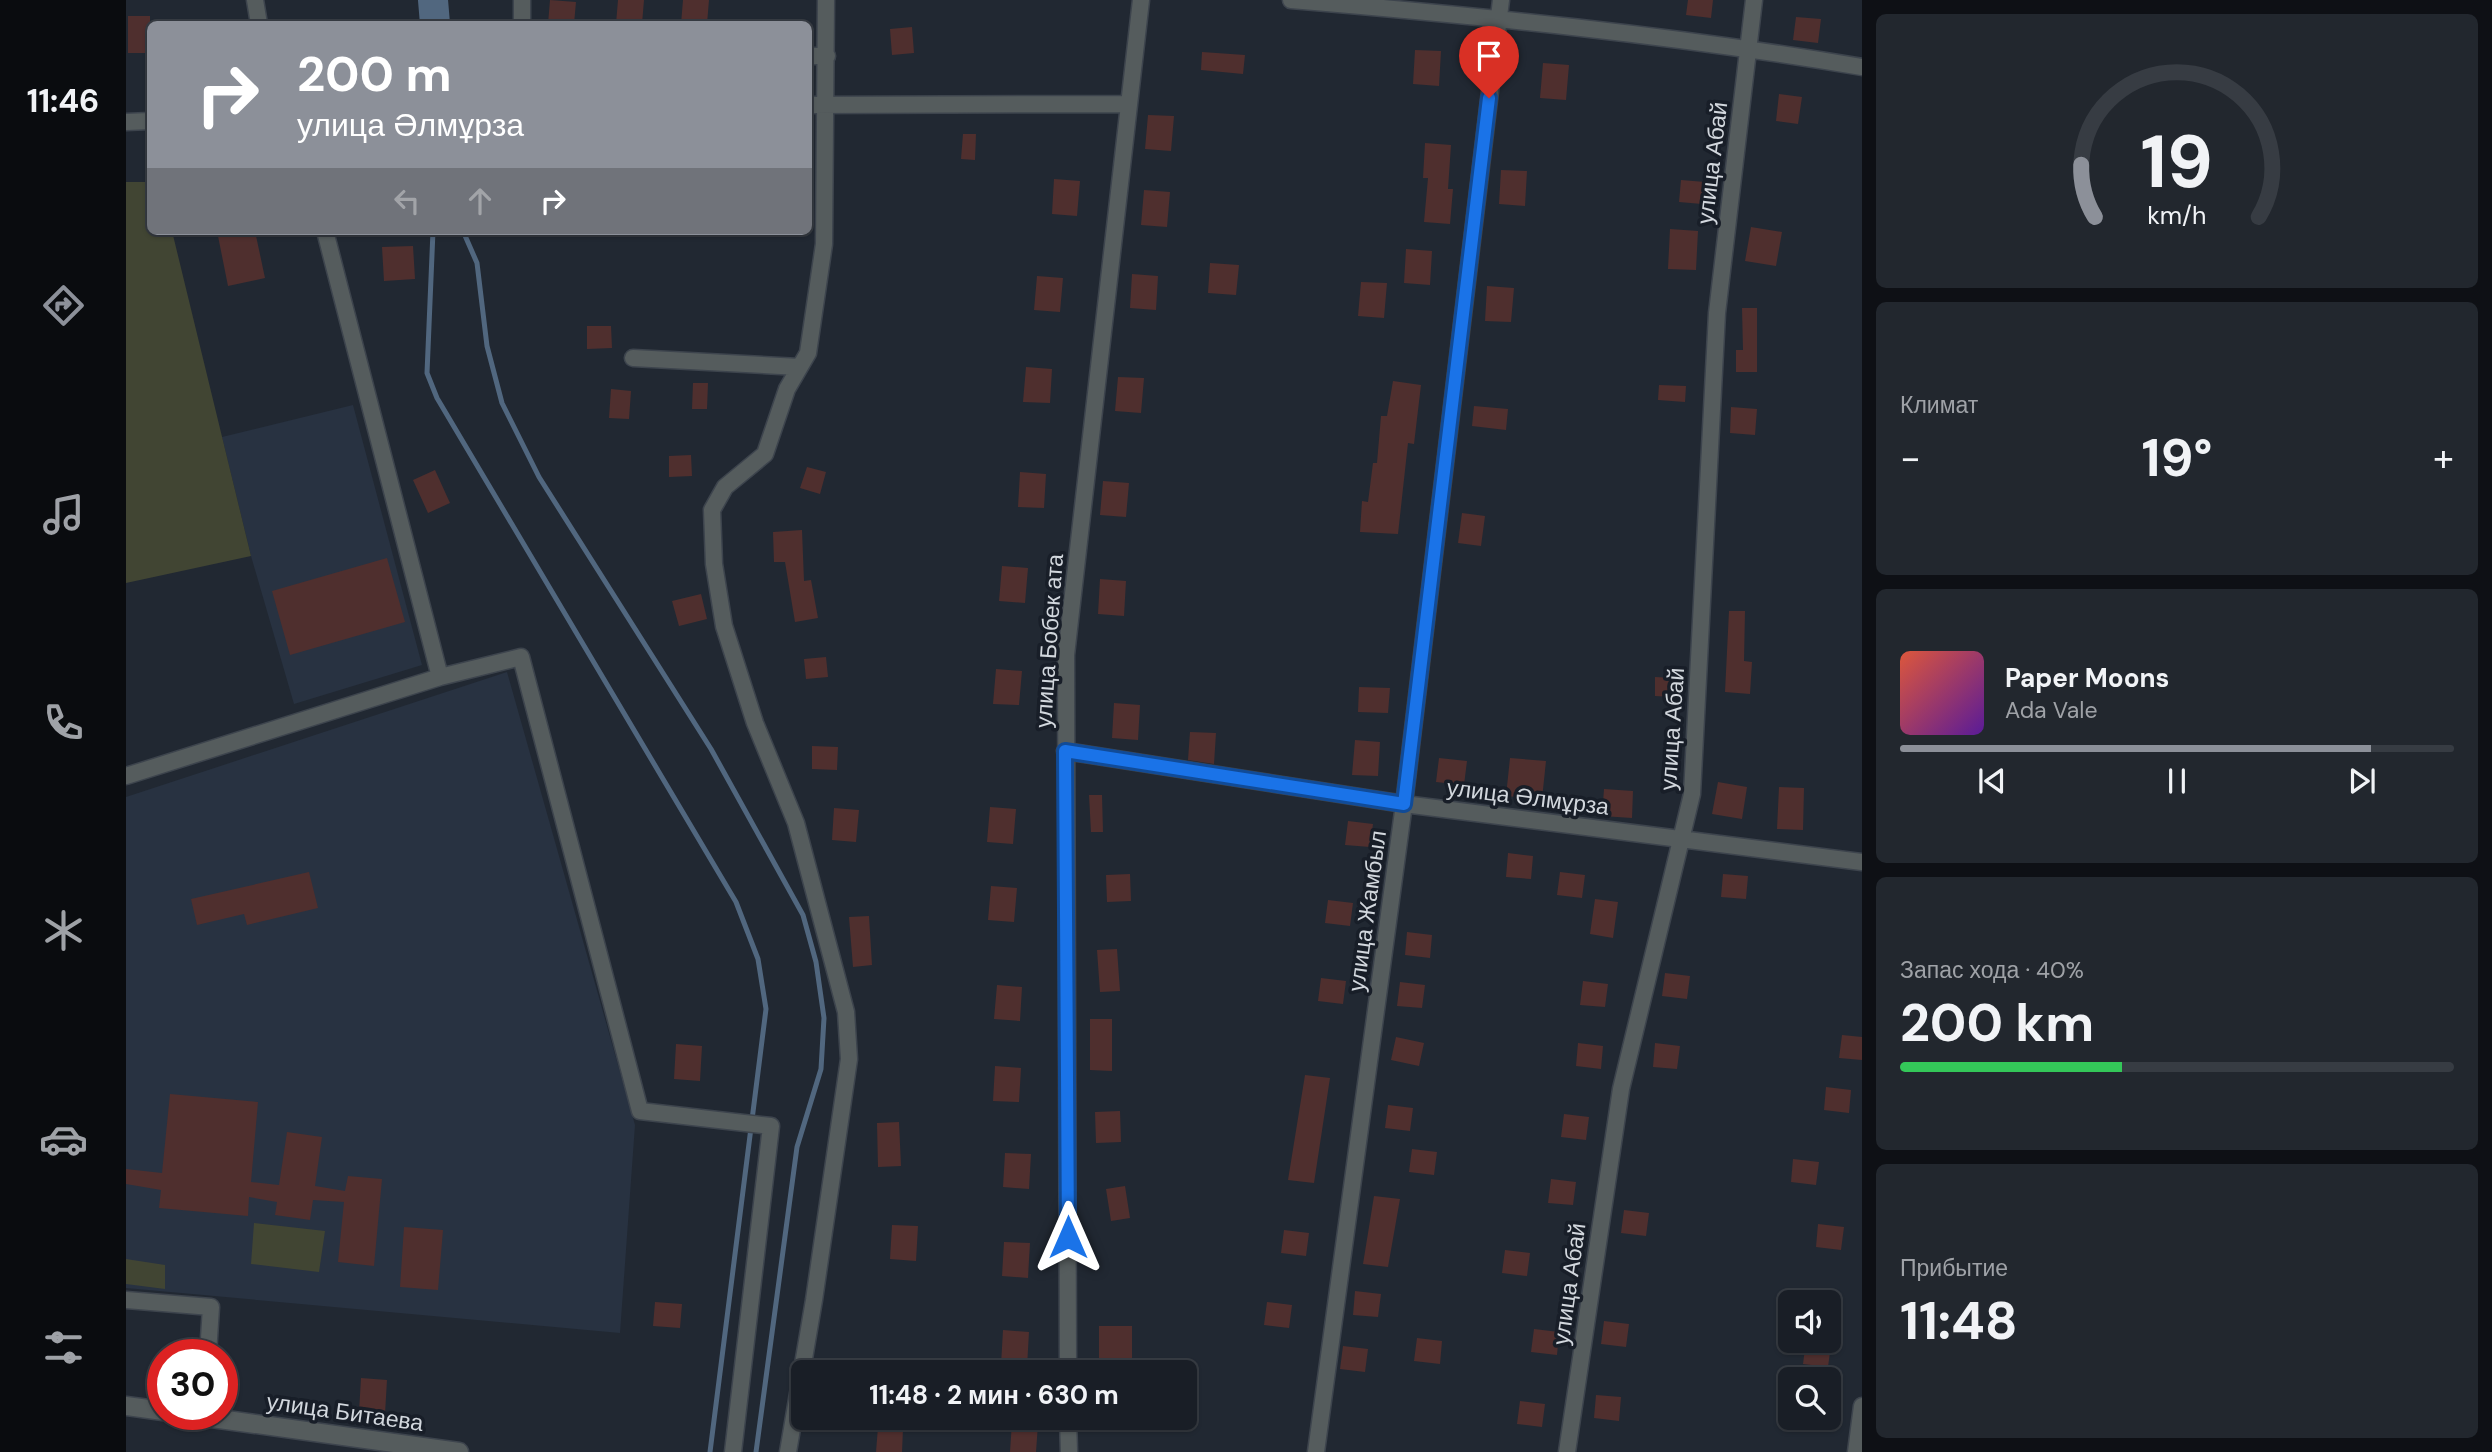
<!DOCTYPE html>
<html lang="ru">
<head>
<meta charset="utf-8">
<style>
  :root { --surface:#191e26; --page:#22272e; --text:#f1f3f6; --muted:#9fa2a7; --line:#373c43; --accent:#8c9099 }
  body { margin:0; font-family:"DM Sans",sans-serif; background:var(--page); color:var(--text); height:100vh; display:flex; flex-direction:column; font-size:26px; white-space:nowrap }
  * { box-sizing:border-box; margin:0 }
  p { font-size:23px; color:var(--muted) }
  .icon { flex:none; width:38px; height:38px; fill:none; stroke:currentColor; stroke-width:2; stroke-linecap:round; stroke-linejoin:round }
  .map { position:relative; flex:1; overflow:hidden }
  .drawer { display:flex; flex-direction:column; gap:14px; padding:14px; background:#0e1015; width:630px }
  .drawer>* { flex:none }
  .banner { position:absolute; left:21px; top:21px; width:665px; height:214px; border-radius:10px; box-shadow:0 2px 5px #0004,0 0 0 2px var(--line); background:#8c9099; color:#fff; overflow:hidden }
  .buttons { position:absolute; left:1652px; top:1290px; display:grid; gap:14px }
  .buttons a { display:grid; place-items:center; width:63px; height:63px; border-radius:10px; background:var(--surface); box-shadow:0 2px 5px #0004,0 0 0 2px var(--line); font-size:35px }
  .speed { position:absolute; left:21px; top:1339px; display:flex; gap:14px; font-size:35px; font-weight:700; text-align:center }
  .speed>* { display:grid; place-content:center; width:91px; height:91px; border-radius:50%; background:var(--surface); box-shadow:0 2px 5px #0004,0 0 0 2px var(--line); line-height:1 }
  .speed .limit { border:10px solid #d22; background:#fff; color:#111 }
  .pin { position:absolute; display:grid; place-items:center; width:60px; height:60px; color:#fff; margin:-72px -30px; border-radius:50% 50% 50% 0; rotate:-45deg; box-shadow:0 0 7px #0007 }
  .pin .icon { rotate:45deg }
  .me { position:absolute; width:77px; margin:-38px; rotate:0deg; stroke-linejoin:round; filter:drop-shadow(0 0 5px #0008) }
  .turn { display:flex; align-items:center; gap:24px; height:147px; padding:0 35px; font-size:32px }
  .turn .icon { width:91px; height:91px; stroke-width:2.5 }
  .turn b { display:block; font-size:49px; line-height:60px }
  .lanes { display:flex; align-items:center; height:66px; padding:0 35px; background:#0003; justify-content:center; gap:35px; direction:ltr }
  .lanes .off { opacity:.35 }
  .big { font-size:52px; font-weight:700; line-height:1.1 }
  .drawer .card { flex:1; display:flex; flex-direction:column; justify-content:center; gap:10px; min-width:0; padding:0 24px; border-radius:10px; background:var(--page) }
  .drawer .dial { align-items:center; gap:0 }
  .dial svg { height:182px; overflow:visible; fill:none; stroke:var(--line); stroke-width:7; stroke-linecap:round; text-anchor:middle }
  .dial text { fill:var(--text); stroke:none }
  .song { display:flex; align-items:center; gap:21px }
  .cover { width:84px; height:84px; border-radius:10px; background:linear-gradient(135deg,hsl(10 70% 55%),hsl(270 70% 35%)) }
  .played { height:7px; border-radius:4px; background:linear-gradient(90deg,var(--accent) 85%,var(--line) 85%) }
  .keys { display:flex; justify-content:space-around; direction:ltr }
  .heat { display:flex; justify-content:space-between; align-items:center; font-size:38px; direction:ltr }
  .charge { height:10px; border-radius:5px; background:linear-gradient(90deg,#34c759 40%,var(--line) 0) }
  .trip { position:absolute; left:665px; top:1360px; width:406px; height:70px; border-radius:10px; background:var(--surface); box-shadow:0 2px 5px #0004,0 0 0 2px var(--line); font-weight:700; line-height:70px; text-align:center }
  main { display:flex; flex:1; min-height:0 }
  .tabs { display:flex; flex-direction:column; width:126px; justify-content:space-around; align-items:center; background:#0a0c0f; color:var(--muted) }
  .tabs .icon { width:49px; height:49px }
  .tabs .selected { color:var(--accent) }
  .tabs b { font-size:32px; color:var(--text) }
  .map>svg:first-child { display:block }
  .built { fill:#283241 }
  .green { fill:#414533 }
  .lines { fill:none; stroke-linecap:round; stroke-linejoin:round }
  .stream { stroke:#51677f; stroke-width:5 }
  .river { stroke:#51677f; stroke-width:30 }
  .building { fill:#4f2f2e }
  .minor-casing { stroke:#3d444d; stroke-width:19 }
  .tertiary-casing { stroke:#3d444d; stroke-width:21 }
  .minor { stroke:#555c5d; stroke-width:16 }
  .tertiary { stroke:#555c5d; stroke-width:18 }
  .route-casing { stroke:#114b97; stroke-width:18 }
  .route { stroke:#1a73e8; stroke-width:12 }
  .labels { text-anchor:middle; stroke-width:7; stroke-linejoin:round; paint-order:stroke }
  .street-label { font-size:23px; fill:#d2d7dd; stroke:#181e28 }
</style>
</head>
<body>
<main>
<nav class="tabs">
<b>11:46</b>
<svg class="icon selected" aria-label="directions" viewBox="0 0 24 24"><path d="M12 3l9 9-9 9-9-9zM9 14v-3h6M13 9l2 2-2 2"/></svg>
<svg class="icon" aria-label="music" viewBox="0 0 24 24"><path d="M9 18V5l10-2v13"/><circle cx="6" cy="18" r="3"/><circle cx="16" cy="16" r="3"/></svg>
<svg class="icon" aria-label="phone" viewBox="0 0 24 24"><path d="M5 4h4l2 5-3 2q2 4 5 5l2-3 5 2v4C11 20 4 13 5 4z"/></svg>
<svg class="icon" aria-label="climate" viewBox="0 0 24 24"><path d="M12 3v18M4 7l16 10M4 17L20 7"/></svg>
<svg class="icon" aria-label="car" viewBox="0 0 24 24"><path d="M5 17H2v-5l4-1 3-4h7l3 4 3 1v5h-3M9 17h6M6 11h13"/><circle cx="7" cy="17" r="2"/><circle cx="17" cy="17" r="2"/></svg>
<svg class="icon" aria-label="filters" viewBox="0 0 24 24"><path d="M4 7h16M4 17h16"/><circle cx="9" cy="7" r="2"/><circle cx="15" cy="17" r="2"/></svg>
</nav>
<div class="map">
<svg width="1736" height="1452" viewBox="0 0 1736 1452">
  <rect width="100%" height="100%" fill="#212832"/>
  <path class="built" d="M227,405L296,665L168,704L125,556L96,437Z
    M381,672L509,1125L494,1333L0,1288V797Z"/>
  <path class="green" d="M0,182H24V231H46L125,556L0,583Z
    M128,1223L199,1231L193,1272L125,1264Z
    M0,1259L39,1265V1289L0,1284Z"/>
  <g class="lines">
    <path class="stream" d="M307,231L301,373L311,398L610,902L632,959L640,1009L584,1452
      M337,231L351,263L361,346L376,403L413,477L585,749L677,915L690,962L698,1018L695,1069L671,1147L630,1452"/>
    <path class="river" d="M307,0L309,24"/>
  </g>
  <path class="building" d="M424,0L450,2L448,24H422Z
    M492,0H518L516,24H490Z
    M557,0H583L581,24H555Z
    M1562,0H1587L1585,18L1560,15Z
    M2,16H24V53H2Z
    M1670,17L1695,19L1692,43L1667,40Z
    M786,27L788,53L766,55L764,29Z
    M1289,50L1315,51L1313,86L1287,84Z
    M1076,52L1119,55L1117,74L1075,70Z
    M1417,63L1443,65L1440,100L1414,98Z
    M1653,94L1676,97L1672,124L1650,121Z
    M1022,115L1048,116L1045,151L1019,149Z
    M837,134H850L849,160L835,159Z
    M1299,143L1325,145L1322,189H1327L1324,224L1298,222L1302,178H1297Z
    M1375,170L1401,171L1399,206L1373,204Z
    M928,179L954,181L951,216L926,214Z
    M1555,180L1579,182L1576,204L1553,202Z
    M1018,190L1044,192L1041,227L1015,225Z
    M1625,227L1656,232L1650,266L1619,261Z
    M1544,229L1572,231L1570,270L1542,269Z
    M91,231H129L139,278L102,286Z
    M287,246L289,279L258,281L256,247Z
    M1280,249L1306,251L1304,285L1278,283Z
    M1084,263L1113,265L1110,295L1082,293Z
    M1006,274L1032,276L1030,310L1004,308Z
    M911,276L937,278L934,312L908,310Z
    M1235,282L1261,283L1258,318L1232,316Z
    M1361,286L1388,288L1385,322L1359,321Z
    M1616,308H1631V372H1610V350H1617Z
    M461,326H485L486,348L461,349Z
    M900,367L926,369L924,403L897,402Z
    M992,377L1018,378L1015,413L989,411Z
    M1267,381L1295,385L1288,444L1282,443L1272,534L1234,532L1236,501L1242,502L1247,463H1251L1255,416H1261Z
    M567,383H582L581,409H566Z
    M1533,385L1560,386L1559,402L1532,400Z
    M485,389L505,391L503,419L483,418Z
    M1348,406L1382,409L1380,430L1346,426Z
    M1605,407L1631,409L1629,435L1604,433Z
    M565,455L566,476L543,477V456Z
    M681,467L700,472L694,494L674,488Z
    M309,470L324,503L302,513L287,480Z
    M894,472L920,474L918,508L892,507Z
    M977,481L1003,483L1000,517L974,515Z
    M1336,513L1359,516L1355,546L1332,543Z
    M676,530L678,581L685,580L692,618L669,622L659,562H648L647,532Z
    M261,558L279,622L164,655L146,591Z
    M876,566L902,568L899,603L873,601Z
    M974,579L1000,581L998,616L972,614Z
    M575,594L581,619L553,626L546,601Z
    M1603,611H1619L1618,661L1626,662L1624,694L1599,692Z
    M700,657L702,677L680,679L678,659Z
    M870,669L896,671L893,705L867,704Z
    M1529,677L1548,678L1547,697L1529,696Z
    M1233,687L1264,688L1262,713L1232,712Z
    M988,703L1014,705L1012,740L986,738Z
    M1064,732L1090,733L1088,764L1062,760Z
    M1229,740L1254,742L1252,776L1226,775Z
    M686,746L712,747L711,770L686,769Z
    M1313,758L1341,761L1338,785L1310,782Z
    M1384,758L1420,761L1416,799L1380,796Z
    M1592,782L1621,787L1616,819L1586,814Z
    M1653,787L1678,788L1677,830L1651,829Z
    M1478,789L1507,791L1506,818L1476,816Z
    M963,795H976L977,832H965Z
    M864,807L890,809L887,844L861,842Z
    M708,808L733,810L730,842L706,840Z
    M1222,821L1247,824L1244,847L1219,845Z
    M1382,853L1407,856L1405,879L1380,877Z
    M183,872L192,908L121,925L118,914L71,925L65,899Z
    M1434,872L1459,875L1456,898L1431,895Z
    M1004,874L1005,901L981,902L980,875Z
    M1597,874L1622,876L1620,899L1595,897Z
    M865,886L891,888L888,922L862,920Z
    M1469,899L1492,902L1487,938L1464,934Z
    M1202,900L1227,903L1224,926L1199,923Z
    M743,916L746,965L727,967L723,917Z
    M1281,932L1306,935L1304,958L1279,955Z
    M991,949L994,991L974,992L971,950Z
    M1539,973L1564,976L1561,999L1536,996Z
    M1195,978L1220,981L1217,1004L1192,1001Z
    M1457,981L1482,984L1479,1007L1454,1005Z
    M1274,982L1299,985L1296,1008L1271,1006Z
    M871,985L896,987L894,1021L868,1019Z
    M964,1019H986V1071L964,1070Z
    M1716,1035L1736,1037V1060L1713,1058Z
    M1270,1037L1298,1043L1293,1066L1265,1060Z
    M1452,1043L1477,1046L1475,1069L1450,1066Z
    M1529,1043L1554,1046L1551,1069L1527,1067Z
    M550,1044L576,1046L574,1081L548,1079Z
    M869,1066L895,1068L893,1102L867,1101Z
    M1179,1075L1204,1078L1188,1183L1162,1180Z
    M1700,1087L1725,1090L1723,1113L1698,1110Z
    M44,1094L132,1102L125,1182L153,1185L161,1132L196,1137L189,1186L219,1191L222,1176L256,1179L248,1266L212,1262L218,1202L187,1200L184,1220L149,1215L151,1202L123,1197L122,1216L33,1208L35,1190L0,1184V1169L36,1173Z
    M1262,1105L1287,1108L1284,1131L1259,1128Z
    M994,1111L995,1142L970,1143L969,1112Z
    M1438,1114L1463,1117L1460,1140L1435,1137Z
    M773,1122L775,1166L752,1167L751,1123Z
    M1286,1149L1311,1152L1308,1175L1283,1172Z
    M879,1153L905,1154L903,1189L877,1187Z
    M1667,1159L1693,1162L1690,1185L1665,1182Z
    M1425,1179L1450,1182L1447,1205L1422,1203Z
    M999,1186L1004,1218L985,1221L980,1189Z
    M1248,1196L1274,1199L1262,1267L1237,1264Z
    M1498,1210L1523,1213L1520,1236L1495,1233Z
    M1692,1224L1718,1227L1715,1250L1690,1247Z
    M766,1225L792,1226L790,1261L764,1259Z
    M278,1227L317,1230L312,1290L274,1287Z
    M1158,1230L1183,1233L1180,1256L1155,1253Z
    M878,1242L904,1243L902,1278L876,1276Z
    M1379,1250L1404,1253L1401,1276L1376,1273Z
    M1662,1288L1710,1293V1302H1660Z
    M1229,1291L1255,1294L1252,1317L1227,1315Z
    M529,1302L556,1304L554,1328L527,1326Z
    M1141,1302L1166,1305L1163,1328L1138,1325Z
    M1478,1321L1503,1324L1500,1347L1475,1344Z
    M973,1326H1006V1372H973Z
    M1408,1329L1433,1332L1431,1355L1405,1352Z
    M877,1330L903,1332L901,1367L875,1365Z
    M1291,1338L1316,1341L1314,1364L1288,1361Z
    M1680,1341L1705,1344L1702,1367L1677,1364Z
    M1217,1346L1242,1349L1239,1372L1214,1369Z
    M235,1378L261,1380L259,1414L233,1412Z
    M1470,1395L1495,1397L1493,1421L1468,1418Z
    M1394,1401L1419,1404L1416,1427L1391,1424Z
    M952,1418H998L996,1432L953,1427Z
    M886,1422L912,1424L910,1452H884Z
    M752,1427L777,1429L776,1452H750Z"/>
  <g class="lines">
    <g class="minor-casing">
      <path id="minor" d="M129,0L133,24
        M396,0V24
        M1165,0C1356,16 1546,35 1736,67
        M682,56H701
        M682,105L1003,104
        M0,122L24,121
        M199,231L314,677
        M507,358L673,367
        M939,751L1278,804L1736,862
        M0,776L314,677L395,657L514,1111L645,1126L607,1452
        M0,1300L85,1307L82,1354
        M942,1372L940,655L1015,0
        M942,1418L943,1452
        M662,1452L688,1300L723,1059L720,1012L670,823L629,723L598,626L588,564L586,510L599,487L639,454L661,389L682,353L698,244L700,0
        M1190,1452L1278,804L1375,0
        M1441,1452L1495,1089L1566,794L1591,313L1628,0
        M1730,1452L1736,1406"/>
    </g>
    <g class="tertiary-casing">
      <path id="tertiary" d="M0,1406L37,1411
        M57,1414L333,1452"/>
    </g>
    <use href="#minor" class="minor"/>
    <use href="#tertiary" class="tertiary"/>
  </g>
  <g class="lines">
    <g class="route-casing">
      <path id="route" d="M942,1237L939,751L1278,804L1363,98"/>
    </g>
    <use href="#route" class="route"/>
  </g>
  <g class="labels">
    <g class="street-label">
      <text transform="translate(1586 163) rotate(-83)" y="8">улица Абай</text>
      <text transform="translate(923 641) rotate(-86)" y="8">улица Бобек ата</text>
      <text transform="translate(1546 729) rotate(-86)" y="8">улица Абай</text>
      <text transform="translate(1402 797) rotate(7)" y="8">улица Әлмұрза</text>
      <text transform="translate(1241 911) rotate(-82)" y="8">улица Жамбыл</text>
      <text transform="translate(1443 1284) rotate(-82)" y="8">улица Абай</text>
      <text transform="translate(219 1412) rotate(8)" y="8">улица Битаева</text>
    </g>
  </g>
</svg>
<div class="buttons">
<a><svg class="icon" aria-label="sound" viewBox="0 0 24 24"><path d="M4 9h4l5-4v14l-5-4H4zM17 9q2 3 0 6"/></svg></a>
<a><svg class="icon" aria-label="search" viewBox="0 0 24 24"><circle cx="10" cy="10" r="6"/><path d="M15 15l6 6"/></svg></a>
</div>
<div class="speed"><div class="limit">30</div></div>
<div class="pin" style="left:1363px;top:98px;background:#d93025"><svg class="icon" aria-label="arrive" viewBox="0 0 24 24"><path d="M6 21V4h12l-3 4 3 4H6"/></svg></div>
<svg class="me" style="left:942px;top:1237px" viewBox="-20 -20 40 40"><path d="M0-17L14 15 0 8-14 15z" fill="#1a73e8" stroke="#fff" stroke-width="4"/></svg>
<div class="trip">11:48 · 2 мин · 630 m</div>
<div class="banner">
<div class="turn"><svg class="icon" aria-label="right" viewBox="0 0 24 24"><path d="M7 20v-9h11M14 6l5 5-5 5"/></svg><div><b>200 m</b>улица Әлмұрза</div></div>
<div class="lanes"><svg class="icon off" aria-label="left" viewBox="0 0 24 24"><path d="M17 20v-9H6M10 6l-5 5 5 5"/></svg><svg class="icon off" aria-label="ahead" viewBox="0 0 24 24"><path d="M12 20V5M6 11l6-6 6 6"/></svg><svg class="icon" aria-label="right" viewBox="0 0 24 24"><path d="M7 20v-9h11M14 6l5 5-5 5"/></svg></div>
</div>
</div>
<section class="drawer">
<div class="card dial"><svg viewBox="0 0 100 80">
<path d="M14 69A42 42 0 1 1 86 69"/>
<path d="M14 69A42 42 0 0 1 8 46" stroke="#8c9099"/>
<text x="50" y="56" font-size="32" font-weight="700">19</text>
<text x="50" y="72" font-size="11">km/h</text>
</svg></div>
<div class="card"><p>Климат</p>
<div class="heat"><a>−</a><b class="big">19°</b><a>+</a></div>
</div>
<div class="card">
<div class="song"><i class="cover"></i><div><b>Paper Moons</b><p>Ada Vale</p></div></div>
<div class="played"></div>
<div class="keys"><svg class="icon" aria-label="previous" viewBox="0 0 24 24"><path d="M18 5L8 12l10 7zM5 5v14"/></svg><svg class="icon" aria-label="pause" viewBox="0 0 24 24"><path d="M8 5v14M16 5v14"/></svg><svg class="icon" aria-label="next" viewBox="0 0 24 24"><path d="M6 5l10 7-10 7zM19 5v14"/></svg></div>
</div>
<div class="card"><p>Запас хода · 40%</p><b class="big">200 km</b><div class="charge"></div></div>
<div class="card"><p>Прибытие</p><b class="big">11:48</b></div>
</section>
</main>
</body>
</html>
